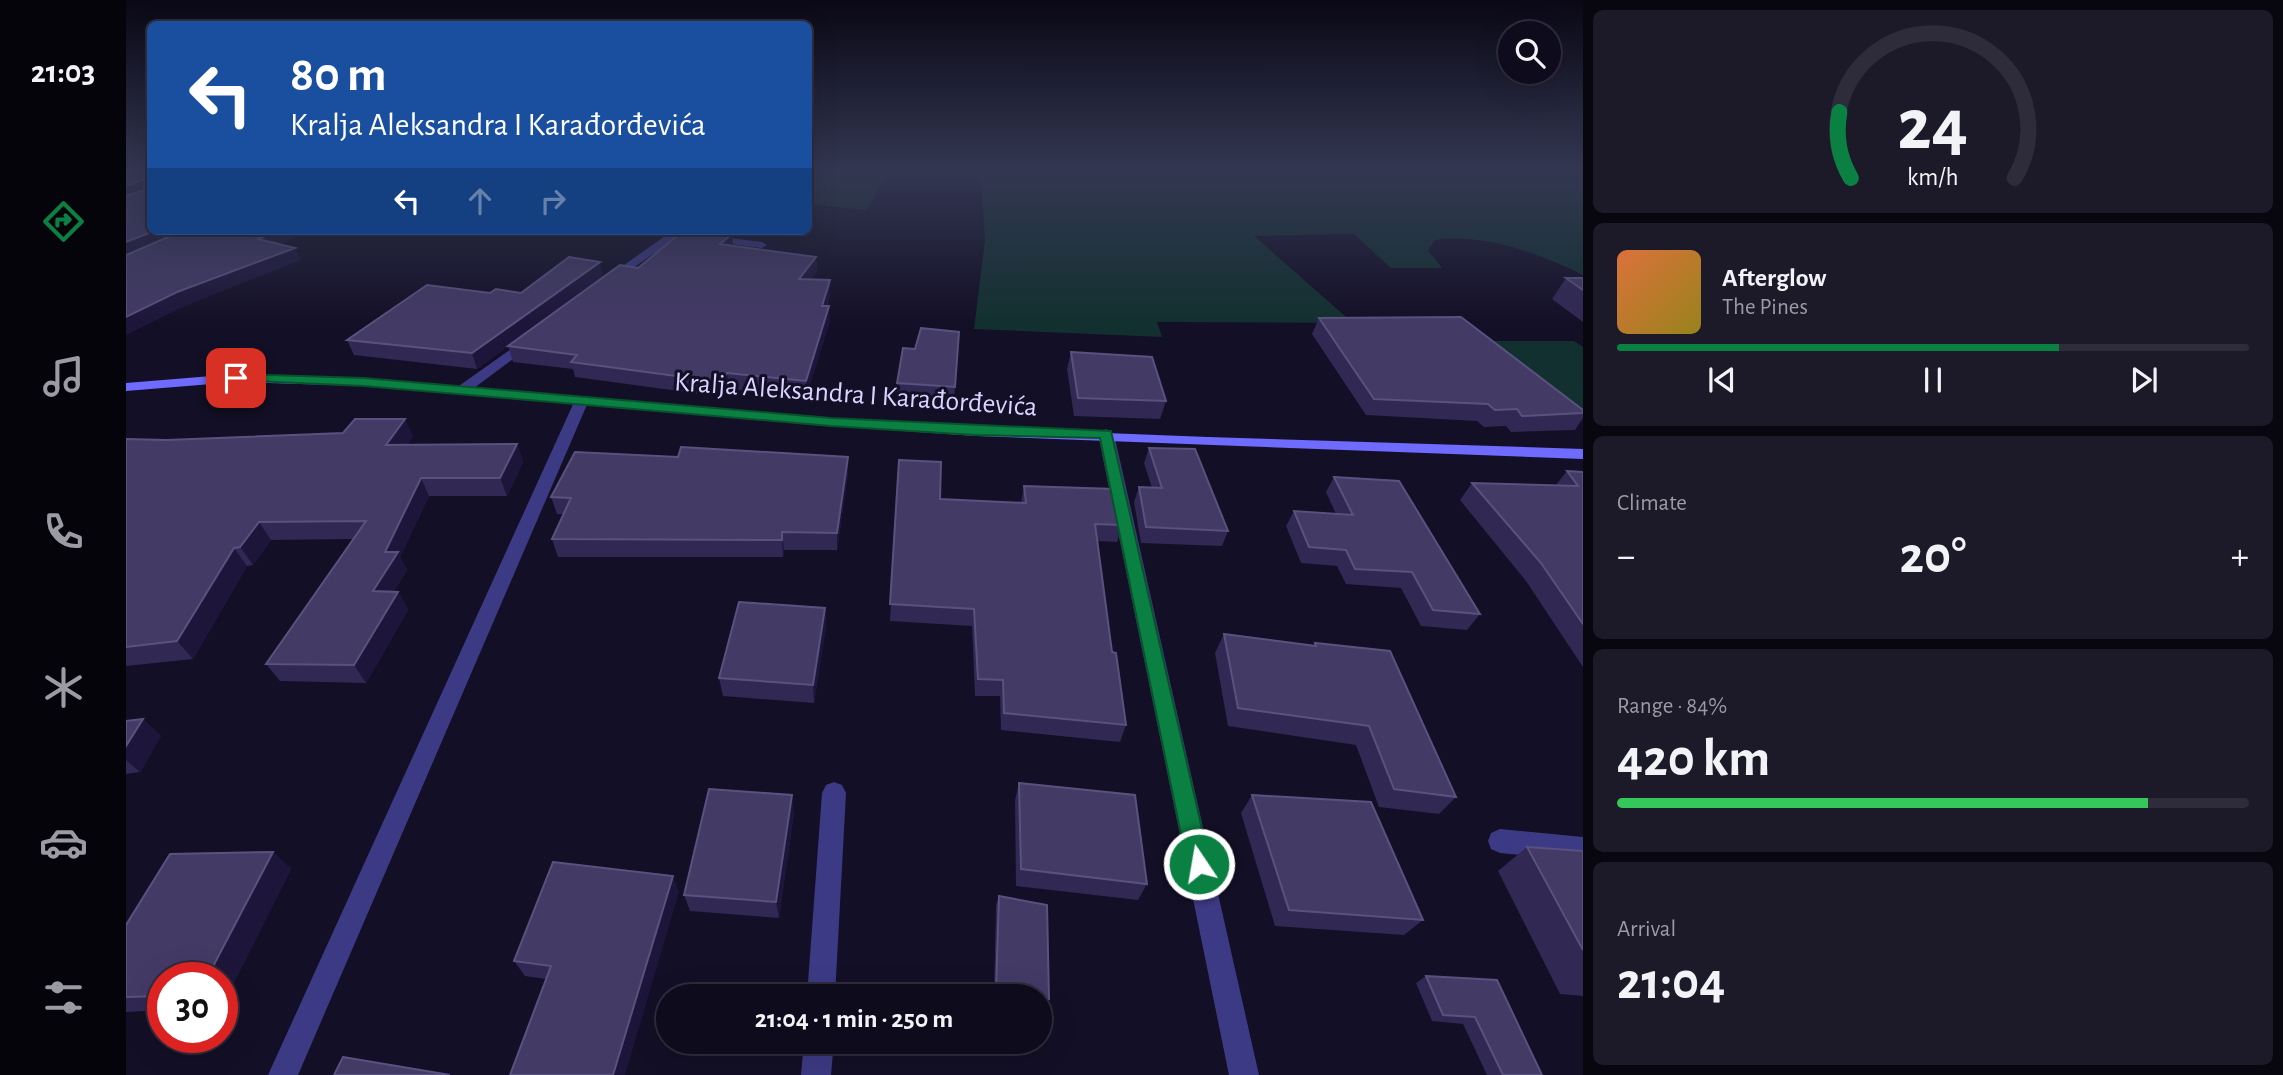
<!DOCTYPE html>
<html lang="en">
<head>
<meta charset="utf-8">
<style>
  :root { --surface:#0e0b1c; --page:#1c1929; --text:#f1f3f6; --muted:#9b9ba3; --line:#2e2b3b; --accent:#0b8043 }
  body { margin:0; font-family:"Alegreya Sans",sans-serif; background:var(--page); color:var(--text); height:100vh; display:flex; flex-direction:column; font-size:26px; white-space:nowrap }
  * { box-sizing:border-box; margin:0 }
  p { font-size:23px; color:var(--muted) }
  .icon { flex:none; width:38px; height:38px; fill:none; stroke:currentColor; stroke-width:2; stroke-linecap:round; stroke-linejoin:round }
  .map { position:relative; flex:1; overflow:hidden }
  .side { display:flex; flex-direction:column; gap:10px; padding:10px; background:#08060f; width:700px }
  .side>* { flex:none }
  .banner { position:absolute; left:21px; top:21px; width:665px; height:214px; border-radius:10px; box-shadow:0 7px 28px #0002,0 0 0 2px var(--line); background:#1a4fa0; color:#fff; overflow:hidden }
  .tools { position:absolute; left:1372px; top:21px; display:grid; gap:14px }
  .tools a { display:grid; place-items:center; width:63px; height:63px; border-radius:50%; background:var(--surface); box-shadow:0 7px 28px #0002,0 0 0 2px var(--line); font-size:35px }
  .speed { position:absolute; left:21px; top:962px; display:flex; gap:14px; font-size:35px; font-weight:700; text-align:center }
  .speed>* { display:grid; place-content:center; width:91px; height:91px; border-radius:50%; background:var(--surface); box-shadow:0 7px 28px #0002,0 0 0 2px var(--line); line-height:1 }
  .speed .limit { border:10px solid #d22; background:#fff; color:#111 }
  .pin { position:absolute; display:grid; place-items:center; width:60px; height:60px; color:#fff; margin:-30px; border-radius:14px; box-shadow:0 4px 10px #0006 }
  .me { position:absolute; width:77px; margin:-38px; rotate:348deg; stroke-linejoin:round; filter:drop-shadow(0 0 5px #0008) }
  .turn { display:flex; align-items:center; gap:24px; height:147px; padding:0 28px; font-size:32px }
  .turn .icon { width:91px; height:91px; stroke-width:2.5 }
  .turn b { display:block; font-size:49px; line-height:60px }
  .lanes { display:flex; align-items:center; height:66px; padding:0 28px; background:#0003; justify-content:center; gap:35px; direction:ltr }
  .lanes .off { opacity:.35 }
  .big { font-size:52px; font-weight:700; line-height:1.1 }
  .side .card { flex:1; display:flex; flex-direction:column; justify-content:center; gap:10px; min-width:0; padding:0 24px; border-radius:10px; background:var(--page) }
  .side .dial { align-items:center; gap:0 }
  .dial svg { height:182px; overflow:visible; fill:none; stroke:var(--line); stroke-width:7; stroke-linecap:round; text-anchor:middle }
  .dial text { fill:var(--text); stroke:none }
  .song { display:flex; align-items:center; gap:21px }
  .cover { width:84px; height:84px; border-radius:10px; background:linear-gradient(135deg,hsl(20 70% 55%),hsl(50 70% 35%)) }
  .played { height:7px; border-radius:4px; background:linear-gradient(90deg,var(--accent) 70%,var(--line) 70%) }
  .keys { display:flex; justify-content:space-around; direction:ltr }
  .heat { display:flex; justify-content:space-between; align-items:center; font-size:38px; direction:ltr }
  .charge { height:10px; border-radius:5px; background:linear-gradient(90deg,#34c759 84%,var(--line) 0) }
  .trip { position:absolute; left:530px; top:984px; width:396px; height:70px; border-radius:35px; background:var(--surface); box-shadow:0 7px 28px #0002,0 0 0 2px var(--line); font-weight:700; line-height:70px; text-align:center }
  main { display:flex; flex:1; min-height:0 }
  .dock { display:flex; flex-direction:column; width:126px; justify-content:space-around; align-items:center; background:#06040b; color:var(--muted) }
  .dock .icon { width:49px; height:49px }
  .dock .current { color:var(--accent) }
  .dock b { font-size:32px; color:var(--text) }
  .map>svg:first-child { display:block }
  .green { fill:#12302f }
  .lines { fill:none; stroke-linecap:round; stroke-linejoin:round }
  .street { fill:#3d3a85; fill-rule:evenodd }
  .secondary { fill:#6f6bff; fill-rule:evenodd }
  .wall { fill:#312854 }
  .shaded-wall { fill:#1d163a }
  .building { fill:#433a66; stroke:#5a527e; stroke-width:2 }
  .route { fill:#0b8043; stroke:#07532c; stroke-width:2 }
  .labels { text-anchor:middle; stroke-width:6; stroke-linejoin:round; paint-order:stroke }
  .street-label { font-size:28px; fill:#d9d4ff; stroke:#130f26 }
</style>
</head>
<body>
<main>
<nav class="dock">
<b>21:03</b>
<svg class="icon current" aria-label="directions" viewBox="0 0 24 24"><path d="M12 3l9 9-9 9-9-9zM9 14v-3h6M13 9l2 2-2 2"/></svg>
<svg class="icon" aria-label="music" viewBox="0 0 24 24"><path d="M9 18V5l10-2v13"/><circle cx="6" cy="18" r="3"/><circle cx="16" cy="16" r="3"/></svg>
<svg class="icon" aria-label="phone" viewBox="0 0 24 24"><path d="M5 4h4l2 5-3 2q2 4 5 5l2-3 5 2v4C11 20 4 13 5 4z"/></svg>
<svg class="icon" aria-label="climate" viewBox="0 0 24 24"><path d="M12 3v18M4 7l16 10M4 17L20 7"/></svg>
<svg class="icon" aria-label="car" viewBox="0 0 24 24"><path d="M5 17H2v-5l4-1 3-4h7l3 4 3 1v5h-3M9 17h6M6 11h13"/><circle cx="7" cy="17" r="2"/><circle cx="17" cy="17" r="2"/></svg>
<svg class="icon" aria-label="filters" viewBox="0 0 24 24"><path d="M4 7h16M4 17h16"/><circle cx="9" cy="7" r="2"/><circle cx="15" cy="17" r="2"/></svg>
</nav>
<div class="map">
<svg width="1457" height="1075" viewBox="0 0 1457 1075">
  <rect width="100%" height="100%" fill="#130f26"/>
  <path class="green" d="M682,172H763L740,210L683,204Z
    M845,172H1457V275C1413,253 1358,233 1309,240L1302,250L1316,268H1265L1228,234L1128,236L1227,323L1031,322L1036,337L848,329L859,240L855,177Z
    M1362,341H1448L1457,347V415Z"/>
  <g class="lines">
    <path class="street" d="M556,232L636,242L641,245L636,248L556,238L547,240L487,282L477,280L539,236Z
      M402,337L408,341L407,344L340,394H330V388Z
      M456,396L463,400L172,1075H142L449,400Z
      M980,429L988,434L1133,1075H1103L972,434Z
      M708,782L716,785L720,793L709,996H681L696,793L700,785Z
      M1374,829L1457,837V861L1374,853L1365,849L1362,841L1365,833Z
      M678,1041H708L705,1075H675Z"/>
    <path class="secondary" d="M110,374C309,380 507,403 705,418C955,436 1206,440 1457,449V459L850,436L705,426L238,386L110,382L0,391V383Z"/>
  </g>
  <path class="wall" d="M557,231H625L618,237L606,236L607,246L690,257L691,271L685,279L704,280V294L701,306L704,321L680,397L603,389L597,397L449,377L447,369L387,362L382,346L512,268Z
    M477,276L351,369L228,355L221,340L364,293H395Z
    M1440,278H1457V322L1426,299Z
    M1193,318L1457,410V418L1449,430L1385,432L1380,426L1358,427L1351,421L1240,415L1186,334Z
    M833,332L828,401L770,397L771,383L789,349Z
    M945,352L1040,401L1034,419L948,416L941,369Z
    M287,436L281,445L391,444L397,462L381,496H303L274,557L281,570L268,591L272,592L282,610L240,683L154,681L140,664L227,539L145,540L127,565L121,566L67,659L0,666V439L41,440Z
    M1023,448L1102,531L1096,546L1015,543L1008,502L1013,487L1026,488L1018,463Z
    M773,460L814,499L895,503L898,486L996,525L991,542L971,541L986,652L1000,725L994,742L875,730L874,696H849L846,626L764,621Z
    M1441,471L1457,472V667L1400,581L1334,500L1346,483L1430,485Z
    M722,474L711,550H658L657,557H432L426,539L438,514H431L425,497Z
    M1208,477L1354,614L1341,630L1295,626L1275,588L1220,584L1211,566L1175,563L1160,526L1168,511L1210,514L1200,492Z
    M699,608L700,626L688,703L597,696L593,678Z
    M1098,634L1187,646L1189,643L1330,797L1313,814L1253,807L1230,745L1102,726L1089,653Z
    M17,719L35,736L14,772L0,774V721Z
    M893,783L1021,884L1012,900L890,886L889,800Z
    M1126,795L1297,920L1278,935L1149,926L1115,813Z
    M668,813L653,918L564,911L558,895Z
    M1401,847L1457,851V996L1434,994L1372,871Z
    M147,852L165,869L96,1006V978H37V1010L0,1012V925Z
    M553,892L420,979L399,976L388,961Z
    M873,896L923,999L919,1006L914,1005V996H868L870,905Z
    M1300,976L1416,1075H1361L1337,1024L1306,1021L1290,983Z"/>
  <path class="shaded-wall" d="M19,179L24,189L0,199V186Z
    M28,231H64L0,258V242Z
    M150,231H183L139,252L132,239Z
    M618,231H625L618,237Z
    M606,234L607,247L594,244Z
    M169,248L175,260L59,306L0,335V317L51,292Z
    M690,257L691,271L674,293L673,279Z
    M474,262L477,276L351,369L346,353Z
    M704,280V294L696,320V306Z
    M703,306L704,321L680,397V381Z
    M601,373L603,389L597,397L595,382Z
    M279,419L287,436L269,463L260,445Z
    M391,444L397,462L381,496L374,478Z
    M722,457V474L711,550V533Z
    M295,478L303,496L274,557L281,570L257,609L247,591L259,552Z
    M133,522L145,540L127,565L114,547Z
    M656,532L658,550L657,557L656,540Z
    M108,548L121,566L67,659L51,641Z
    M272,592L282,610L240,683L228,665Z
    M699,608L700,626L688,703L687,685Z
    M17,719L35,736L14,772L0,760V746Z
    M666,795L668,813L653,918L650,902Z
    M147,852L165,869L96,1006V978H81Z
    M547,876L553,892L499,1075H487Z"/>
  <path class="building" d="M0,172H24V231H28L0,242V196L18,190L19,179L0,186Z
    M56,231H150L132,239L169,248L51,292L0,317V255Z
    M557,231H584L606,234L594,244L690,257L673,279L704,280L696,306H703L680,381L601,373L595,382L445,362L451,355L382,346L494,265L512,268Z
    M443,257L474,262L346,353L221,340L301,285L364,293L370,289L395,293Z
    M1440,278H1457V290Z
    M1335,317L1457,410V413L1396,416L1391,409L1369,410L1362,404L1248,399L1193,318Z
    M795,328L833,332L829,387L771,383L777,348L789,349Z
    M945,352L1026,357L1040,401L952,398Z
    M229,419H279L260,445L391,444L374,478H295L259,552H272L247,591L272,592L228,665L140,664L240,521L133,522L114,547L108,548L51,641L0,647V439L41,440L217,433Z
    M555,447L722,457L711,533L656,532V540L426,539L445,498L425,497L449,452L552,457Z
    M1023,448L1069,449L1102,531L1020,527L1013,487L1036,488Z
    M773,460L815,462L814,499L900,503L898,486L989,489L996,525L969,524L986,652L990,653L1000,725L878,713L877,680L852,679L848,609L764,604Z
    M1441,471L1457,472V624L1415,563L1346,483L1452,486Z
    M1208,477L1273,481L1354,614L1307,610L1286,572L1229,569L1220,550L1183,547L1168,511L1227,515Z
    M613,602L699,608L687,685L593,678Z
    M1098,634L1190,646L1189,643L1264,651L1330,797L1268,789L1243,726L1112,708Z
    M17,719L0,746V721Z
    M893,783L1009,795L1021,884L895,869Z
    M583,789L666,795L650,902L558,895Z
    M1126,795L1245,802L1297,920L1163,910Z
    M1401,847L1457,851V950Z
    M147,852L81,978H37V996L0,997V925L44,854Z
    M427,862L547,876L487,1075H384L425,966L388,961Z
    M873,896L921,905L923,999L914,997V996H904L870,990Z
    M1300,976L1371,980L1416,1075H1377L1349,1017L1317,1015Z
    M217,1057L324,1075H208Z"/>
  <linearGradient id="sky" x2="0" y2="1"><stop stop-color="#0a0815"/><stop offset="0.53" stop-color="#333752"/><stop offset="1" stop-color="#333752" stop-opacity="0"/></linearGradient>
  <rect width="1457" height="323" fill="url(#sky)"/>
  <path class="route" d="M110,374L238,378L705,418L985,431L1084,864L1081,872L1073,876L1065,872L1061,864L974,438L849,435L705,426L238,386L105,380V375Z"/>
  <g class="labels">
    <g class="street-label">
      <text transform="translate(730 393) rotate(4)" y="10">Kralja Aleksandra I Karađorđevića</text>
    </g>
  </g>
</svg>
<div class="tools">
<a><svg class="icon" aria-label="search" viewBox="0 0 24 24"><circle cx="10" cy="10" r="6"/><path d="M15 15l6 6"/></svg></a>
</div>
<div class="speed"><div class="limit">30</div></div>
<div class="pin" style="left:110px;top:378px;background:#d93025"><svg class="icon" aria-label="arrive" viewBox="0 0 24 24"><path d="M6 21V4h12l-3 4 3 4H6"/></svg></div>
<svg class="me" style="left:1073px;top:864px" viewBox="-20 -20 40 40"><circle r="17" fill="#0b8043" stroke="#fff" stroke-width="3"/><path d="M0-11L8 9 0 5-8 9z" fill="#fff"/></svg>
<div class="trip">21:04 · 1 min · 250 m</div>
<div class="banner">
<div class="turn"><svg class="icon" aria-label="left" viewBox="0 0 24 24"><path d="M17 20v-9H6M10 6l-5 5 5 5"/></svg><div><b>80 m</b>Kralja Aleksandra I Karađorđevića</div></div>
<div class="lanes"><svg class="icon" aria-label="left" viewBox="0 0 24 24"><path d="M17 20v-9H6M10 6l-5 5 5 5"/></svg><svg class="icon off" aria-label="ahead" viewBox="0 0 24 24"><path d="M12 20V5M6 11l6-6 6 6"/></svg><svg class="icon off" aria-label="right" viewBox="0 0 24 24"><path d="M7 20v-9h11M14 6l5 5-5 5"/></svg></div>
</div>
</div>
<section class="side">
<div class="card dial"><svg viewBox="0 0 100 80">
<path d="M14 69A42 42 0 1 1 86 69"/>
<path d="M14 69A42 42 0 0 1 9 40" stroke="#0b8043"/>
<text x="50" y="56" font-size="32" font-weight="700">24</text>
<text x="50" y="72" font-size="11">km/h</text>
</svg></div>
<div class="card">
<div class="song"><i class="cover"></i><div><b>Afterglow</b><p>The Pines</p></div></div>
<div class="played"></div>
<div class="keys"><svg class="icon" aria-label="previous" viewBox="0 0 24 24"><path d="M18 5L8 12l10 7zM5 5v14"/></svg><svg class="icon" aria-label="pause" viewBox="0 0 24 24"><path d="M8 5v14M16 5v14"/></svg><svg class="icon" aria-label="next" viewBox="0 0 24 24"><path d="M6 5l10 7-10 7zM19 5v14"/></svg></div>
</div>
<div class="card"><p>Climate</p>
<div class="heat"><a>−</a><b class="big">20°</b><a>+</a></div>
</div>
<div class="card"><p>Range · 84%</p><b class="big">420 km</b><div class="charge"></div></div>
<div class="card"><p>Arrival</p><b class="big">21:04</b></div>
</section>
</main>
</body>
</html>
